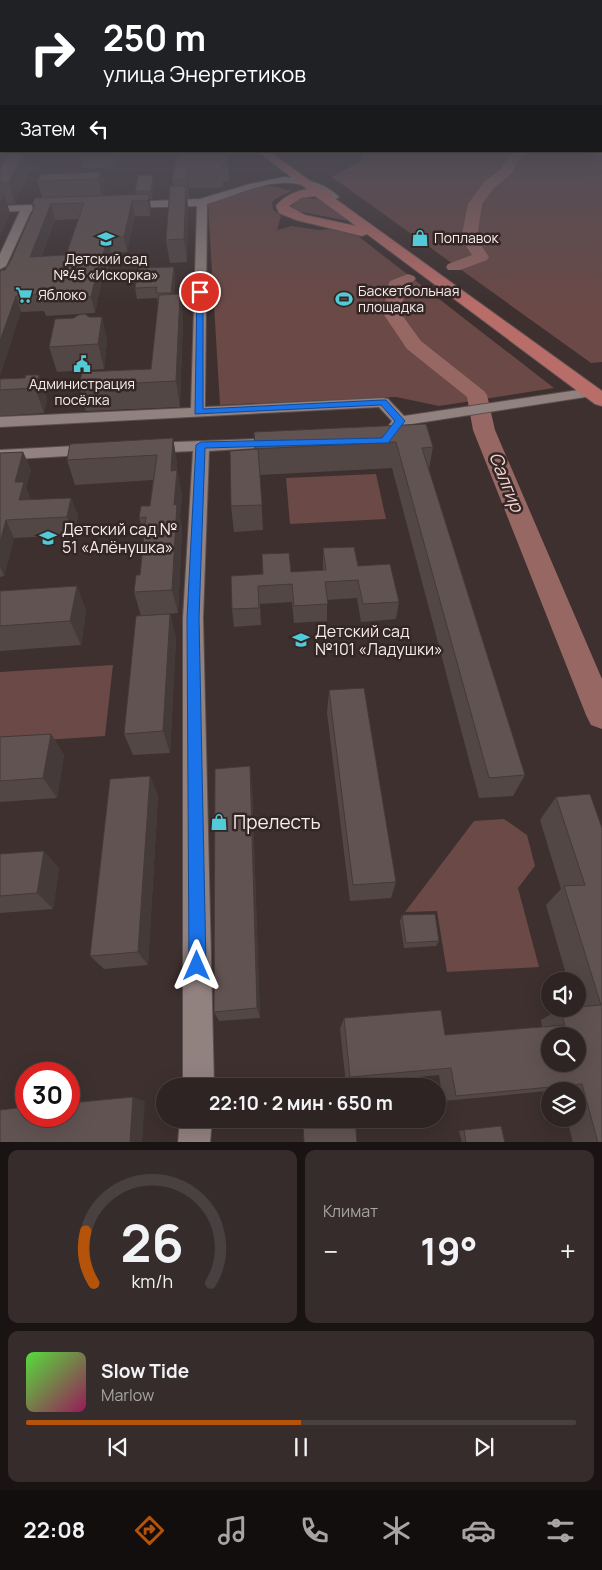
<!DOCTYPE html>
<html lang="ru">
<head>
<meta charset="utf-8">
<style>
  :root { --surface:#2e2423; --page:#362c2b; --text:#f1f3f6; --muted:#a7a4a6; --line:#494141; --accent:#b45309 }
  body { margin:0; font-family:Manrope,sans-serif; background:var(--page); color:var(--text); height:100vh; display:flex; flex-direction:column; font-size:19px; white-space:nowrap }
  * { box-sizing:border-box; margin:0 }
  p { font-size:16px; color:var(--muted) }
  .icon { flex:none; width:28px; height:28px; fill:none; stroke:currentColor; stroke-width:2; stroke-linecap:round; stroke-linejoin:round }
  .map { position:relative; height:1142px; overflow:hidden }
  .sheet { display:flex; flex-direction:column; gap:8px; padding:8px; background:#191413; flex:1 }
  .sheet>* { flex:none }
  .top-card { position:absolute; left:0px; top:0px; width:602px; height:152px; box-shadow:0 5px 20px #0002,0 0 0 1px var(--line); background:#202124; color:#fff; overflow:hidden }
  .fabs { position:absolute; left:541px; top:972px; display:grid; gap:10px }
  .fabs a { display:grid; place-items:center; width:45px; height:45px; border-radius:50%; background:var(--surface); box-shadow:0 5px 20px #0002,0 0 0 1px var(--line); font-size:25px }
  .speed { position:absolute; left:15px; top:1062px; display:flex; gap:10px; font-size:25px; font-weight:700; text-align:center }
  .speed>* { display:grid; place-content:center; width:65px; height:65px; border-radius:50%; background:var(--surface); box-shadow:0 5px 20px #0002,0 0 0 1px var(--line); line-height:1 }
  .speed .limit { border:8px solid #d22; background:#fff; color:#111 }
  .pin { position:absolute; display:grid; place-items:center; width:42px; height:42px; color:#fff; margin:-21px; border:2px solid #fff; border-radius:50%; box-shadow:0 1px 5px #0007 }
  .me { position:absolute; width:55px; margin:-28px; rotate:0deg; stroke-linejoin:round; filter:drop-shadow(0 0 4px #0008) }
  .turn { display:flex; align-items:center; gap:18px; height:105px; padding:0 20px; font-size:22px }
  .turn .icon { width:65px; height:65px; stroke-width:2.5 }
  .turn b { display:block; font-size:35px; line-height:42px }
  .then { display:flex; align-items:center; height:48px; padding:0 20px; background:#0003; gap:10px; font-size:19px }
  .big { font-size:38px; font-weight:700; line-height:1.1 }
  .sheet .card { flex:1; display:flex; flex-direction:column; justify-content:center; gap:8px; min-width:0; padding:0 18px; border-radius:10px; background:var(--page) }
  .sheet .dial { align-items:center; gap:0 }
  .dial svg { height:130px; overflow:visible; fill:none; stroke:var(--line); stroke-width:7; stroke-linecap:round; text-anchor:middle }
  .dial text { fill:var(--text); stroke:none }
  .song { display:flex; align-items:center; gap:15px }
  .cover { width:60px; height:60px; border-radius:8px; background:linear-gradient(135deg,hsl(110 70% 55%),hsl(330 70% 35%)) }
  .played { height:5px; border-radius:2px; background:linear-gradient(90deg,var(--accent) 50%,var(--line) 50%) }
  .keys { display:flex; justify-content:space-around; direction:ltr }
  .heat { display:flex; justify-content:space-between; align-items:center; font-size:28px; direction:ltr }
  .sheet .tiles { flex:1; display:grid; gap:8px; grid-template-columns:1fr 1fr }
  .card:last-child { grid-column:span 2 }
  .trip { position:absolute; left:156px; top:1078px; width:290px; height:50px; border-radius:25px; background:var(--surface); box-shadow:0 5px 20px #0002,0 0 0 1px var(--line); font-weight:700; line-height:50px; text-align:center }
  .menu { display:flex; height:80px; justify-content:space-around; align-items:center; background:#120e0e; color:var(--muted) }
  .menu .icon { width:35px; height:35px }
  .menu .active { color:var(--accent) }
  .menu b { font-size:22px; color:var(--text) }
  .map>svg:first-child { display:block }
  .green { fill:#6a4946 }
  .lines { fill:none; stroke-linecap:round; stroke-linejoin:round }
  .river { fill:#966763; fill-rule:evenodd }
  .minor-casing { stroke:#5a4f4e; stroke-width:2 }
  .major-casing { stroke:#5a4f4e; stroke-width:2 }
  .minor { fill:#91817f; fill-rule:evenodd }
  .major { fill:#b86d69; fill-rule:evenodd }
  .wall { fill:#534746; fill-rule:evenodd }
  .shaded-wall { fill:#443a39 }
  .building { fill:#615351; stroke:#443a39; fill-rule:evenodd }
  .route { fill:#1a73e8; stroke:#114b97 }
  .labels { text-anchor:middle; stroke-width:5; stroke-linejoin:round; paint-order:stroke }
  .far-poi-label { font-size:14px; fill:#f5eceb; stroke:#332625; text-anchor:start }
  .poi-label { font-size:16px; fill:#f5eceb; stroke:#332625; text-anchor:start }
  .water-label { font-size:18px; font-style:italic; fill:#f4d4d0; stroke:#332625 }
  .near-poi-label { font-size:19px; fill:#f5eceb; stroke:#332625; text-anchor:start }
</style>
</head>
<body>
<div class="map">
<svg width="602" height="1143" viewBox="0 0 602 1143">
  <rect width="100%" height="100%" fill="#3d302f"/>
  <path class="green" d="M602,145V362L591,363L332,177L362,160V151H601Z
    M271,186L292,191L275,199L272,202L273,210L281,216L277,230L292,226L318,230L332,229L358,236L554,388L439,406L396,397L220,405L208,205C227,194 249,186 271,186Z
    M301,198L319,199L348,221L297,211L291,206Z
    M376,474L386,519L290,524L286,478Z
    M113,665L105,736L0,743V672Z
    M504,819L527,835L535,866L518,888L539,967L447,972L437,911L405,912L474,821Z"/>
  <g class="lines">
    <path class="river" d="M516,151H530L517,162L511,174L494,188L482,204L477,239L489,257L487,260L460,270H448L446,267L448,264L472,255L461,239L468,204L484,182L501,169L508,157Z
      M408,274L414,276L416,279L404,287L402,315L421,341L484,391L487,395L495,430L602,679V729L591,725L586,715L473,430L467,397L407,349L384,315L388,285L390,281Z"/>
    <g class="minor-casing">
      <path id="minor" d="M284,177C303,178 325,183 339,197L334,200C321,196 312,186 298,184C268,178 236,196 207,204L205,407L383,398L388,399L404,416L592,388L597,389L599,392L597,395L592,396L405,425C395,438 390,449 372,444L370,441L372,438L381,436L392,421L379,407L0,427V417L191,408L197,206L126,208L121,205L126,202L200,199L250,184Z
        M58,204L63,207L62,209L31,211L6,266L0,269V254L20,211L0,212V206Z
        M281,438L287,440L289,443L287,446L209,451L203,618L214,1086H183V618L193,451L149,453L143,452L141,448L143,444L149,443Z
        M94,445L100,446L102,450L100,454L0,460V450Z
        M180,1119H212L210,1143H178Z"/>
    </g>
    <g class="major-casing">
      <path id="major" d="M257,151H269L321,189L330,190L332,193L330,195L602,391V406L595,404L367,234L362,236L296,220L279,213L276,206C284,196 294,192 307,189ZM315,196L356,226L305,215L289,206L301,198Z"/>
    </g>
    <use href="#minor" class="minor"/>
    <use href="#major" class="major"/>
  </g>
  <path class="wall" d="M78,151H128L115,167L82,168Z
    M178,151L228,152L229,170V181H223V188H189V198H187L188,207L187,262L170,263L166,240L173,186L172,179Z
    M33,166L15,204H7L10,213L0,236V169Z
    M101,172L105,193L104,195L136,194L135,191L154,182L152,199H149L151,209L150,216H135L127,252L111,253L106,274H103L95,313L46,316L44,311L21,312L5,270L11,260L33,210L32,205L42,197L37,181ZM79,219L66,255L41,257L55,220Z
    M174,267L175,278L174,294H180L183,318L180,407L86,411L79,386L151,369L158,304L157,298L137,299L135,288Z
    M89,317H102L107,341L104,369L57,372L49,347Z
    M39,375L47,400L44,413L0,416V379L25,378Z
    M426,424L433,447L429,469L525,775L513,796L479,798L392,468L260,475L263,530L234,532L231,506L255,449Z
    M173,438L177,463V470L182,495L180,517L182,529L178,613L141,616L134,592L140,575L144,535L139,518L150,506L153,480L75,485L67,460Z
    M23,452L31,470L26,487L31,500L71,498L78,516L74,535L14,538L4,576L0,577V453Z
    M323,548L358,566L399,602L396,619L361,622L357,598L327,600V621L294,623L292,602L260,604L261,625L234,627L232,609L263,574L323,570Z
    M77,586L86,611L81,645L0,651V591Z
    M170,614L176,638L170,753L133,755L124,734Z
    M329,690L396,882L391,898L350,901L327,713Z
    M51,734L64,755L57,798L0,802V737Z
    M150,776L158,796L148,965L104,969L90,956Z
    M252,787L260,1018L219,1021L214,1012Z
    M556,797L602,828V1143H573L567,1119H578V1091H560L559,1090L443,1101L439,1075L346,1084L340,1029L344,1018L445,1035L542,1027L541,1020L560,1009H578V981H568L546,905L561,889L540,820Z
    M0,854L59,868L53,909L0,913Z
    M402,915L439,941L436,946L404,948L400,921Z
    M464,1130L505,1143H462L459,1131Z"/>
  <path class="shaded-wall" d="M25,151H29L33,166L15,204L9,182Z
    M112,151H128L115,167Z
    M228,152L229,170V181L227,163Z
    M187,170L189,188V198L187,179Z
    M101,172L105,193L103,201L98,179Z
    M153,175L154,182L152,199L151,191Z
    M186,186L188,207L187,262L184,239Z
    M4,194L10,213L0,236V203Z
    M149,194L151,209L150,216L148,201Z
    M132,201L135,216L127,252L124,237Z
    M51,204L55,220L34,273L30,257Z
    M108,237L111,253L106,274L102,258Z
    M100,258L103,274L95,313L91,297Z
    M174,267L175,278L173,304L171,293Z
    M180,294L183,318L180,407L176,381Z
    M16,296L21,312L0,377V341Z
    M102,317L107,341L104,369L98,344Z
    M39,375L47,400L44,413L35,388Z
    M173,438L177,463L176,486L177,470L182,495L180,517L182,529L178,613L172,590L174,505L171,471Z
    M23,452L31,470L26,487L31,500H19L15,482Z
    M71,498L78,516L74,535L67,517Z
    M6,520L14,538L4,576L0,567V542Z
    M77,586L86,611L81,645L70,621Z
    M170,614L176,638L170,753L163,731Z
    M51,734L64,755L57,798L43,778Z
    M250,766L252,787L260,1018L257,1008Z
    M150,776L158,796L148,965L138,952Z
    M44,851L59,868L53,909L37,893Z
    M133,1097L145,1101L142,1143H130Z"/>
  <path class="building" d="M10,151H25L9,182L0,183V169Z
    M178,151L228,152L227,163H222V169L187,170V179H172Z
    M101,172L98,179L37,181L41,174Z
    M138,175H153L151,191H135Z
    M170,186H186L184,239L166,240Z
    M0,194H4L0,203Z
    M149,194L148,201H132L124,237H108L102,258H100L91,297L40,299L42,294L16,296L0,341V273L1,270H5L11,260L35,205H32L35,198ZM84,203L66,255L30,257L51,204Z
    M174,267L171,293H156L157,287L135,288L139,268Z
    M180,294L176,381L79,386L82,372L151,369L159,295Z
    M85,314L89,317H102L98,344L49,347L55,319L74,318L78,315Z
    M26,375H39L35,388L0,390V379L25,378Z
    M426,424L433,447L422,448L525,775L489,778L396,442L255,449L254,432Z
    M173,438L171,471L177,470L174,505L177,504L172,590L134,592L136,575H140L146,517L139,518L141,506H150L157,455L67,460L70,444Z
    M258,449L262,505L231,506L230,451Z
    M23,452L15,482H24L19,500L71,498L67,517L6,520L0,542V453Z
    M354,547L358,566L390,564L399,602L363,604L358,580L325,582L328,604L294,606L292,584L258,586L259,608L232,609L231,576L263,574L262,554L289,553L291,572L326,570L323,548Z
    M77,586L70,621L0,626V591Z
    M170,614L163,731L124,734L136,616Z
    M364,688L396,882L353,885L329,690Z
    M51,734L43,778L0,781V737Z
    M250,766L257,1008L214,1012L215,769Z
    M150,776L138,952L90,956L110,779Z
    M590,794L602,828V1143H598L582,1084L456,1096L451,1068L350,1077L344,1018L441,1010L445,1035L565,1025L560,1009H578V1007L601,1005L564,886L585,885L556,797ZM550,1036H578V1064H550Z
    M44,851L37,893L0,896V854Z
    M435,914L439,941L406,943L402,915Z
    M133,1097L130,1143H0V1110L26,1107V1116H69V1103Z
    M325,1119H355L357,1143H304L303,1121Z
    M501,1126L505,1143H466L464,1130Z"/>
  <linearGradient id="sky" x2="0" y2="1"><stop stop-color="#221a1a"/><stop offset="0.48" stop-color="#514e58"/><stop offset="1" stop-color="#514e58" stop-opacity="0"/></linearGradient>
  <rect width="602" height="305" fill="url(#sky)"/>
  <path class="route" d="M197,290L203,292V409L383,400H386L405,421L388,443H385L205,448L199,618L206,966L203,972L197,974L191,972L189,966L187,618L196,445L201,442L382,438L395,421L381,405L195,414Z"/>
  <defs>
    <g id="shop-bare" transform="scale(1.35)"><path d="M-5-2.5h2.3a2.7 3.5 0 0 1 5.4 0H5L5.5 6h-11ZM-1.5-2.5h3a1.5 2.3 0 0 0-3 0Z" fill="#52cbd8" stroke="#332625" stroke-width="2.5" paint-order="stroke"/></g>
    <g id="school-bare" transform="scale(1.35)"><path d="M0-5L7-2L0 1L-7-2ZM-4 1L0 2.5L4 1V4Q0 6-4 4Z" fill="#52cbd8" stroke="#332625" stroke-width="2.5" paint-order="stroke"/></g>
    <g id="supermarket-bare" transform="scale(1.35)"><path d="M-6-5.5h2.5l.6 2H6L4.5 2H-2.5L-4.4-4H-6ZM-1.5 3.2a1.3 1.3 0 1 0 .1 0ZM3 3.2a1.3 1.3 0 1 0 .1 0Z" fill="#52cbd8" stroke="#332625" stroke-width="2.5" paint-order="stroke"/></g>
    <g id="stadium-bare" transform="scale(1.35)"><path d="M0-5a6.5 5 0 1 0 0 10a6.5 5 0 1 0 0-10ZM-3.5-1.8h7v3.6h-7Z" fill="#52cbd8" stroke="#332625" stroke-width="2.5" paint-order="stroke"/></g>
    <g id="civic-bare" transform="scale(1.35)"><path d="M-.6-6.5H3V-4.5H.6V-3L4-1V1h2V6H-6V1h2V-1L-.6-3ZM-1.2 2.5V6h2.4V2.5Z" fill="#52cbd8" stroke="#332625" stroke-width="2.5" paint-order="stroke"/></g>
  </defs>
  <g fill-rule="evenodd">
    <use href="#shop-bare" x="420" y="238"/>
    <use href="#school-bare" x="106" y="239"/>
    <use href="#supermarket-bare" x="24" y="295"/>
    <use href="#stadium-bare" x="344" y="299"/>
    <use href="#civic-bare" x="82" y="364"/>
    <use href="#school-bare" x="48" y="538"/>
    <use href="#school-bare" x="301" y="640"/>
    <use href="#shop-bare" x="219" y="822"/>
  </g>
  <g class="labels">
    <g class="far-poi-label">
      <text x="434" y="243">Поплавок</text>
      <text x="106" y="264" text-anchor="middle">Детский сад<tspan x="106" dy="16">№45 «Искорка»</tspan></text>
      <text x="358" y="296">Баскетбольная<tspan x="358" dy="16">площадка</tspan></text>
      <text x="38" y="300">Яблоко</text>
      <text x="82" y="389" text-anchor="middle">Администрация<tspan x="82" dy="16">посёлка</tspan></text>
    </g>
    <g class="poi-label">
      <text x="62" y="535">Детский сад №<tspan x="62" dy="18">51 «Алёнушка»</tspan></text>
      <text x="315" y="637">Детский сад<tspan x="315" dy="18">№101 «Ладушки»</tspan></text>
    </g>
    <g class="water-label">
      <text transform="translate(506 482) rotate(68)" y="6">Салгир</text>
    </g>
    <g class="near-poi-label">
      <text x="233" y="829">Прелесть</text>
    </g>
  </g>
</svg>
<div class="fabs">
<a><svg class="icon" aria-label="sound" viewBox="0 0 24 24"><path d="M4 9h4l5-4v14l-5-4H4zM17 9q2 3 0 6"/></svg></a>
<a><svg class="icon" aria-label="search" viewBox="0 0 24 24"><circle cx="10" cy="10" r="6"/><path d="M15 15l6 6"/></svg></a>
<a><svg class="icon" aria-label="layers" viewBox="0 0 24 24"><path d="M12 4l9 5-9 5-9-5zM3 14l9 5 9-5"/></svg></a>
</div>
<div class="speed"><div class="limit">30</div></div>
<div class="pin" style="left:200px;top:292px;background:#d93025"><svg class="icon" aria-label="arrive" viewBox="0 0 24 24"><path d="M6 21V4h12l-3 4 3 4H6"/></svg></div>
<svg class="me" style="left:197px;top:966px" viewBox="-20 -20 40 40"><path d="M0-17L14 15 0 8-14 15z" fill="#1a73e8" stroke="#fff" stroke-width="4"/></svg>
<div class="trip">22:10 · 2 мин · 650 m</div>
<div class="top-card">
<div class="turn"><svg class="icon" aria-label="right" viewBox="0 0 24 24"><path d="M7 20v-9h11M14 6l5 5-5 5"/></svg><div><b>250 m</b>улица Энергетиков</div></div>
<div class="then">Затем<svg class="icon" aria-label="left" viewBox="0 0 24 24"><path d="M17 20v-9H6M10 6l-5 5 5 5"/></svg></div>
</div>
</div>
<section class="sheet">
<div class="tiles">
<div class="card dial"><svg viewBox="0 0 100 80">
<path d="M14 69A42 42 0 1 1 86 69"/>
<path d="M14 69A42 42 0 0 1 9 37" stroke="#b45309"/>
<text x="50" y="56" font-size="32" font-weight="700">26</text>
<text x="50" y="72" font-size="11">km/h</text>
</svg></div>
<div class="card"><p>Климат</p>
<div class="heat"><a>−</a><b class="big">19°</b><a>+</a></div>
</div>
<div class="card">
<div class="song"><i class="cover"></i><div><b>Slow Tide</b><p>Marlow</p></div></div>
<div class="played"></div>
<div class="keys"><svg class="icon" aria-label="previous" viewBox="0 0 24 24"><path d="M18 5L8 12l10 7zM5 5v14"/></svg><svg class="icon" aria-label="pause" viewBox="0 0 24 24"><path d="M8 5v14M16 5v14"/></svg><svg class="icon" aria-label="next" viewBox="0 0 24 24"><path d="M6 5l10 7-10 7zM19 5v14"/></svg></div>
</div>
</div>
</section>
<nav class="menu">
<b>22:08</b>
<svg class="icon active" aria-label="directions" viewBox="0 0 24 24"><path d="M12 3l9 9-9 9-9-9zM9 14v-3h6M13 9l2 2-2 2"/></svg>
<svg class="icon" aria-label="music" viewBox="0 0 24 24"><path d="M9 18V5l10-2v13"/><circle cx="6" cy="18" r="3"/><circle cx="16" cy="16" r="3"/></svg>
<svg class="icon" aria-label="phone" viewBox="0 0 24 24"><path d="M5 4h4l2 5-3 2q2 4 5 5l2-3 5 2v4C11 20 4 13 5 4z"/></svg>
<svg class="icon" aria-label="climate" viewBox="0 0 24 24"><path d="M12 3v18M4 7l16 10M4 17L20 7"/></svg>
<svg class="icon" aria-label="car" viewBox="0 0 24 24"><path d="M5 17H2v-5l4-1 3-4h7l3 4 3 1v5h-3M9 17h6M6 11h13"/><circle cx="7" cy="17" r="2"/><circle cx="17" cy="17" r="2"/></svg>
<svg class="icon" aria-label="filters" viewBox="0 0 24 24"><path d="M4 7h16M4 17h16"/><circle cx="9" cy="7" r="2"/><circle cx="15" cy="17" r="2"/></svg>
</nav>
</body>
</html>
